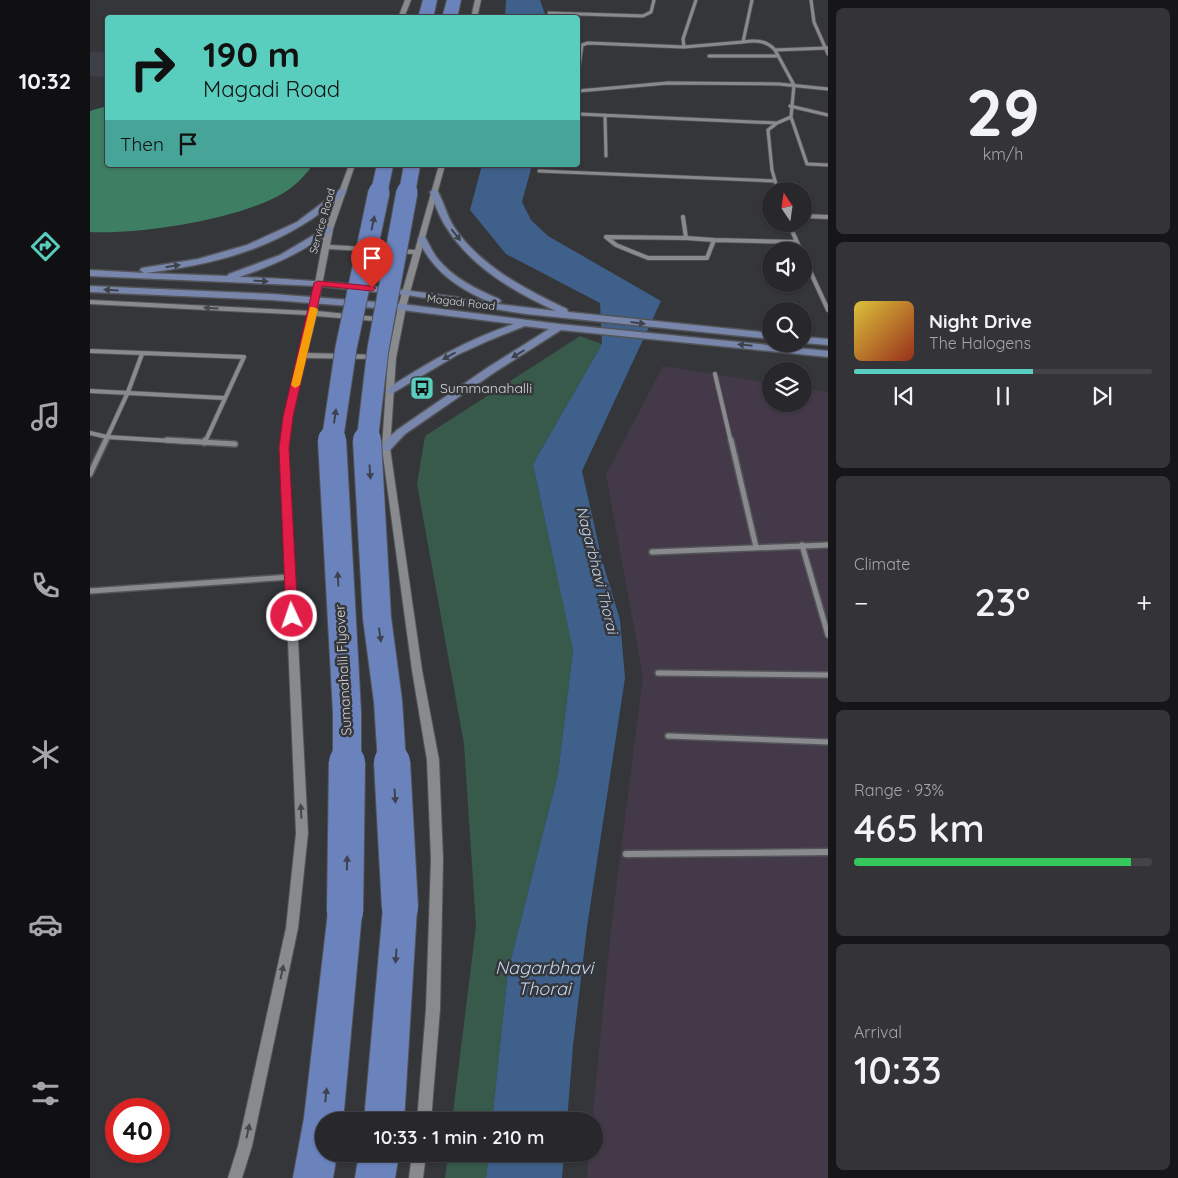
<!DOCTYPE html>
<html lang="en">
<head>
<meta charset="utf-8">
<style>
  :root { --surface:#28282c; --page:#343438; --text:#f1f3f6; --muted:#a5a6a9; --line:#444448; --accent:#59cebf }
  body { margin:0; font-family:Quicksand,sans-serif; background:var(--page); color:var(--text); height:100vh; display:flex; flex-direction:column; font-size:19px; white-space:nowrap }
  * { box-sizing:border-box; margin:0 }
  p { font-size:16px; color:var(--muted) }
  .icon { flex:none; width:28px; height:28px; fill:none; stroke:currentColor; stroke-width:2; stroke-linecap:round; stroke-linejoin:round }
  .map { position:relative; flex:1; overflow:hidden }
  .details { display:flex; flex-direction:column; gap:8px; padding:8px; background:#161618; width:350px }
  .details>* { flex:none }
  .banner { position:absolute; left:15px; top:15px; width:475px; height:152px; border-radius:5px; box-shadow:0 1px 4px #0004,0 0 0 1px var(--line); background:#59cebf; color:#111; overflow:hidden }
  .needle { width:32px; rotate:347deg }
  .tools { position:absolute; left:672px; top:182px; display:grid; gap:10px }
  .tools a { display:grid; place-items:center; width:50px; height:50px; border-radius:50%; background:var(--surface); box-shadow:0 1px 4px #0004,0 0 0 1px var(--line); font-size:25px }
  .speed { position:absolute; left:15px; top:1098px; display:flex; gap:10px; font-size:25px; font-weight:700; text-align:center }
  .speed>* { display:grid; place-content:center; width:65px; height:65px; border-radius:50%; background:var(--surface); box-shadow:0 1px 4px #0004,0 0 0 1px var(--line); line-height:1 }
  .speed .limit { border:8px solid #d22; background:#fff; color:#111 }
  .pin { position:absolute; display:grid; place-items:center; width:42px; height:42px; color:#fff; margin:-51px -21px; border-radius:50% 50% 50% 0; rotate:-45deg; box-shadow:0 0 5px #0007 }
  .pin .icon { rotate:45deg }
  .me { position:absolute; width:55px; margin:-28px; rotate:357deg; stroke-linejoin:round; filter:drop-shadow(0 0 4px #0008) }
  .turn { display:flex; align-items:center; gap:18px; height:105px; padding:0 15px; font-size:22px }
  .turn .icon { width:65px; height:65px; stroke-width:2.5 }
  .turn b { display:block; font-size:35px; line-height:42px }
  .then { display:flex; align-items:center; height:48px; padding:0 15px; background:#0003; gap:10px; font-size:19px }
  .big { font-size:38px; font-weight:600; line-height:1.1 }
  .details .tile { flex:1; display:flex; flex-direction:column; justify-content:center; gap:8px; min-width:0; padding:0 18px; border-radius:8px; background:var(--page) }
  .details .dial { align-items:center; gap:0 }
  .dial b { font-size:65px; line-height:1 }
  .song { display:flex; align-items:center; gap:15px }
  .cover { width:60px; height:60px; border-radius:8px; background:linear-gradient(135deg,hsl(50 70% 55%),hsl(10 70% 35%)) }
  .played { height:5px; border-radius:2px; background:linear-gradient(90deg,var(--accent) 60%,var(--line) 60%) }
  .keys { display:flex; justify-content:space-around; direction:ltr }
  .heat { display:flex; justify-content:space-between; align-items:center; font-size:28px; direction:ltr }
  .charge { height:8px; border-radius:4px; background:linear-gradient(90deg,#34c759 93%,var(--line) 0) }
  .trip { position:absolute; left:225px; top:1112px; width:288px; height:50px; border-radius:25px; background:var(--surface); box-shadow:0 1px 4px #0004,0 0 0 1px var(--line); font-weight:600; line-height:50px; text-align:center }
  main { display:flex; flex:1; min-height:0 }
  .dock { display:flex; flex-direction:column; width:90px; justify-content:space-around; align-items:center; background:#101012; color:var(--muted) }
  .dock .icon { width:35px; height:35px }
  .dock .selected { color:var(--accent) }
  .dock b { font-size:22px; color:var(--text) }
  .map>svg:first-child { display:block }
  .built { fill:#3d3f49 }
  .industrial { fill:#443949 }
  .green { fill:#375a4a }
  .forest { fill:#3e7e62 }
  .water { fill:#3e608b }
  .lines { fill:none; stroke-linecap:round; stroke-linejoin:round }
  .street-far3-casing { stroke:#535458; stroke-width:4.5 }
  .street-far2-casing { stroke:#535458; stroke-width:5.5 }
  .street-far1-casing { stroke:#535458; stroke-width:8 }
  .street-casing { stroke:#535458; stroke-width:9 }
  .secondary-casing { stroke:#535458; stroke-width:2 }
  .primary-casing { stroke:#535458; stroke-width:3 }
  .highway-casing { stroke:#535458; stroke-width:2 }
  .street-far3 { stroke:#888a8e; stroke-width:3 }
  .street-far2 { stroke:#888a8e; stroke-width:4 }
  .street-far1 { stroke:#888a8e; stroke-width:5 }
  .street { stroke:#888a8e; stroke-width:6 }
  .secondary { fill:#888a8e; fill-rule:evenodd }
  .primary { fill:#7786aa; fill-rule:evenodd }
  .highway { fill:#6b83bd; fill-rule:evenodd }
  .highway-bridge-far3-casing { stroke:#535458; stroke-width:18; stroke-linecap:butt }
  .highway-bridge-far2-casing { stroke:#535458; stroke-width:23; stroke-linecap:butt }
  .highway-bridge-far1-casing { stroke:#535458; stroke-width:30; stroke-linecap:butt }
  .highway-bridge-casing { stroke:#535458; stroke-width:38; stroke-linecap:butt }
  .highway-bridge-far3 { stroke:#6b83bd; stroke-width:16 }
  .highway-bridge-far2 { stroke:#6b83bd; stroke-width:21 }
  .highway-bridge-far1 { stroke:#6b83bd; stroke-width:28 }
  .highway-bridge { stroke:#6b83bd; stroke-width:36 }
  .oneway { fill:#3d424e }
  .oneway2 { fill:#3f424b }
  .oneway3 { fill:#46474b }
  .route { fill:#e11d48; stroke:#92132f }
  .slow { fill:#f59e0b }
  .labels { text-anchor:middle; stroke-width:5; stroke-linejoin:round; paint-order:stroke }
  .far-street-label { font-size:11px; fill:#d4d5d7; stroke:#35363a }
  .poi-label { font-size:14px; fill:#d4d5d7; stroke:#35363a; text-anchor:start }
  .street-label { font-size:14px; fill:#d4d5d7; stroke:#35363a }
  .water-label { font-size:15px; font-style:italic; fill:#c3d8f3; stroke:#35363a }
  .near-water-label { font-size:18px; font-style:italic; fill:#c3d8f3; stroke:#35363a }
</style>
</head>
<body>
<main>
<nav class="dock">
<b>10:32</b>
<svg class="icon selected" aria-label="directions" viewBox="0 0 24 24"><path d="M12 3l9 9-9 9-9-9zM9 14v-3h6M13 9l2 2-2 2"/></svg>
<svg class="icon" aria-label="music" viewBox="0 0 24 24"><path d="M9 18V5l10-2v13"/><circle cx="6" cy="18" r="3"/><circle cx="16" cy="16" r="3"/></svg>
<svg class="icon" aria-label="phone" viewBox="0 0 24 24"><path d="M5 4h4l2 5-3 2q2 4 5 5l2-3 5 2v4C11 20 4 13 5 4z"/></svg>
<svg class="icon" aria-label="climate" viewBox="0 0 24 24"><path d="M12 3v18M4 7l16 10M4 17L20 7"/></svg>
<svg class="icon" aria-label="car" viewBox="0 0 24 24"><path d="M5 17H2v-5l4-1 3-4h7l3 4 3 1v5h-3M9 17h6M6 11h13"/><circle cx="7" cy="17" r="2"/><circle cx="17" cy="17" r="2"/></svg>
<svg class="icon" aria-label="filters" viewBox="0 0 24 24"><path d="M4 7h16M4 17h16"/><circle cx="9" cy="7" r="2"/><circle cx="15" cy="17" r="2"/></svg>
</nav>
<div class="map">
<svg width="738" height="1178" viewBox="0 0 738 1178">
  <rect width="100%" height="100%" fill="#35363a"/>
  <path class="built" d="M0,52H17V77L0,76Z"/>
  <path class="industrial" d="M573,366L681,383V404H714V388L738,392V1178H497L499,1154H504V1121H502L521,929L553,676L516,475Z"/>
  <path class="green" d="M490,336L512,344L443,464L483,649L468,774L418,971L402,1121H362L386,926L374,744L327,484L335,436Z
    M358,1154H399L396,1178H355Z"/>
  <path class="forest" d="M17,106L18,165H219L220,169C212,178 205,186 195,192C153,219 49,235 0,232V111Z"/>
  <path class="water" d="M416,0H450L456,17H415Z
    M392,165H442L432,202L441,220L458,236L571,301L492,471L512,560L530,620L535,678L497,927L483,1046L477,1121H402L418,971L468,774L483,650L443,464L512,344L510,303L416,254L380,210Z
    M399,1154H474L472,1178H396Z"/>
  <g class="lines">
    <g class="street-far3-casing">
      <path id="street-far3" d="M662,0L653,42C665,40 676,40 685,50
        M721,0L724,22L738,54
        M459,13L553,16L561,12L564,0
        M594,47L593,39L606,0
        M619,56H687
        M488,74L492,45L498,43L594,47L653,42
        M488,91L578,83L689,84L738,89
        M700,106L738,115
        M488,114L686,123
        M515,115L516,156
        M701,117L717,164L738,165
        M449,171L685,181
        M688,191L682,170L678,130L687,123L701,117L704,85L685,50L738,48"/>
    </g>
    <g class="street-far2-casing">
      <path id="street-far2" d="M714,216L738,217
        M593,217L596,238L624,240
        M699,224L711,251
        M516,237L526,245L558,258H617L624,240L707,242
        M516,237L596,238
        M714,258L738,310
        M0,351L154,357L115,442
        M625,374L641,442
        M0,391L134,398
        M0,433L17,437L99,442
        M15,442L38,392L52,354"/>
    </g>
    <g class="street-far1-casing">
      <path id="street-far1" d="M77,440L145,444
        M641,440L666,547
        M114,443L115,440
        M0,474L16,440
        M712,545L738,635
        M562,552L738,545
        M0,591L200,577
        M568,673L738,675
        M578,736L738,742"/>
    </g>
    <g class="street-casing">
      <path id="street" d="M536,854L738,852"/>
    </g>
    <g class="secondary-casing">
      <path id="secondary" d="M315,0H321L314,18H308Z
        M385,0H391L387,18H381Z
        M259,165H265L243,229L240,245L325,250L349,165H355L316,307L306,358L300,448L332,670L349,760L353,859L350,1009L341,1121H327L336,1009L341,859L337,760L322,670L292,448L298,358L308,307L323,254L239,249L227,311L296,318L300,320L296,322L226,316L217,353L289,355L293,357L289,359L216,358L202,417L198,448L218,833L208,928L162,1146L152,1178H138L148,1146L196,928L206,833L190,448L194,417L218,315L0,304V300L220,311L235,229Z
        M322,1154H336L333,1178H319Z"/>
    </g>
    <g class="primary-casing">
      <path id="primary" d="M252,188L256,191L255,193C196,246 134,263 56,273L137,276L139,274L190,255L239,226L242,227V231C214,251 183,266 149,277C235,280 317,289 402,303C369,289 343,272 328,239L332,236L335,237C339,244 342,251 347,258C363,278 386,289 409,299L411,301L407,304L466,311C424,292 381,267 356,227C349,216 345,204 340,192L344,189L348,192C354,203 357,216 364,227C390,266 436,290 477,309L478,312L681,333V339L436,314L317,295L228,286L0,276V270L54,273L50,270L52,268L108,259L157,245L207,222Z
        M0,286L182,294L312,304L469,324L738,351V357L471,330L405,372L315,434L300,450L296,451L290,448L295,441L307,430L397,368L459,329L435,326L400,340L367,355L301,394L297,393L296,391L297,389C337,363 378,339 424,324L312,310L182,300L0,292Z
        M714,337L738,339V345L714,343Z"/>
    </g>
    <g class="highway-casing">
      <path id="highway" d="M333,0H347L343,18H328Z
        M357,0H371L367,18H352Z
        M310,893L322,898L327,908L314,1121H274L293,908L298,898Z
        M255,897L267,901L272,912L253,1121H234V1154H247L243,1178H203L214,1118L238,912L243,901Z
        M269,1154H309L305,1178H265Z"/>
    </g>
    <use href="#street-far3" class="street-far3"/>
    <use href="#street-far2" class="street-far2"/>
    <use href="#street-far1" class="street-far1"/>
    <use href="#street" class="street"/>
    <use href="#secondary" class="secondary"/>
    <use href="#primary" class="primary"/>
    <use href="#highway" class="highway"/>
    <g class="highway-bridge-far3-casing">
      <path id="highway-bridge-far3" d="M289,193L295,165
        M317,193L322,165"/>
    </g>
    <g class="highway-bridge-far2-casing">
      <path id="highway-bridge-far2" d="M242,442L256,348L289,192
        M277,442L288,349L317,192"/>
    </g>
    <g class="highway-bridge-far1-casing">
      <path id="highway-bridge-far1" d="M242,440L257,712V763
        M277,440L287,618L298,701L302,763"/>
    </g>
    <g class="highway-bridge-casing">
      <path id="highway-bridge" d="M302,762L310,908
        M255,912L257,762"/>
    </g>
    <use href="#highway-bridge-far3" class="highway-bridge-far3"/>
    <use href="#highway-bridge-far2" class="highway-bridge-far2"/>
    <use href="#highway-bridge-far1" class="highway-bridge-far1"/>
    <use href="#highway-bridge" class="highway-bridge"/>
  </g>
  <defs><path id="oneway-solid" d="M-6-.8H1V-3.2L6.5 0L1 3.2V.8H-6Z" transform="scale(1.25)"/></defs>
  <g class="oneway">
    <use href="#oneway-solid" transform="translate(283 223) rotate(-78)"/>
    <use href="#oneway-solid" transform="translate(245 416) rotate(-82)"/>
    <use href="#oneway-solid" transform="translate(280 472) rotate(86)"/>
    <use href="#oneway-solid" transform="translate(248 579) rotate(-93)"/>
    <use href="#oneway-solid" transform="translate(290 635) rotate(82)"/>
    <use href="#oneway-solid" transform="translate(305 796) rotate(86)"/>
    <use href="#oneway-solid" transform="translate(257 863) rotate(-89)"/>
    <use href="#oneway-solid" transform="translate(306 956) rotate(94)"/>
    <use href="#oneway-solid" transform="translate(236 1095) rotate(-84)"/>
  </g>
  <g class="oneway2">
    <use href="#oneway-solid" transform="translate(366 235) rotate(51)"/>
    <use href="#oneway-solid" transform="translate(83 266) rotate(-9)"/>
    <use href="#oneway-solid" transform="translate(171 281) rotate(3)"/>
    <use href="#oneway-solid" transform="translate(21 290) rotate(-177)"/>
    <use href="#oneway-solid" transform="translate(548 323) rotate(7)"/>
    <use href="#oneway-solid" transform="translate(655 345) rotate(-174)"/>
    <use href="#oneway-solid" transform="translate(428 354) rotate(149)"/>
    <use href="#oneway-solid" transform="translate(359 356) rotate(151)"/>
  </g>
  <g class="oneway3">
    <use href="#oneway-solid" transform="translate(121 308) rotate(-177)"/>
    <use href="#oneway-solid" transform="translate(211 811) rotate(-93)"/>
    <use href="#oneway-solid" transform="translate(192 972) rotate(-78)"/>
    <use href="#oneway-solid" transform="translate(158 1131) rotate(-78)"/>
  </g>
  <path class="route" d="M228,281L282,286L286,288L282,291L232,286L203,417L199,448L208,616L202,620L196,616L189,448L193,417L224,283Z"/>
  <path class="slow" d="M220,307H223L228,309L210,385L205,388L201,385Z"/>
  <defs>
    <g id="bus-square" transform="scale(1.25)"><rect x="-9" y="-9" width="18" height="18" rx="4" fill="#59cebf" stroke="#35363a"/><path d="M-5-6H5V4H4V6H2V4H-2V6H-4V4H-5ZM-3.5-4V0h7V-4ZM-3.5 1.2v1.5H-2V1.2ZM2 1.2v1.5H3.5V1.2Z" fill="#111"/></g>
  </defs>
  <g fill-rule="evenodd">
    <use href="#bus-square" x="332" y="388"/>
  </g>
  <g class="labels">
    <g class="far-street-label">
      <text transform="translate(232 221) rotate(-74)" y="4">Service Road</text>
      <text transform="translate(371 302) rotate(7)" y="4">Magadi Road</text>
    </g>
    <g class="poi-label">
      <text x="350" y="393">Summanahalli</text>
    </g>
    <g class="street-label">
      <text transform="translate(253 670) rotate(-93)" y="5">Sumanahalli Flyover</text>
    </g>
    <g class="water-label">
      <text transform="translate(507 570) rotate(76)" y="5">Nagarbhavi Thorai</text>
    </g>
    <g class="near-water-label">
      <text x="454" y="974">Nagarbhavi<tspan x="454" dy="21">Thorai</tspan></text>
    </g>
  </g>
</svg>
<div class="tools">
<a><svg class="needle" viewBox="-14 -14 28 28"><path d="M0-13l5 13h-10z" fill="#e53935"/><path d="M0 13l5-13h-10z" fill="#a5a6a9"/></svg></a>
<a><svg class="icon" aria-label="sound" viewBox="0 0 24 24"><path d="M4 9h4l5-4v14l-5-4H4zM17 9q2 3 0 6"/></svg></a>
<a><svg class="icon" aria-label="search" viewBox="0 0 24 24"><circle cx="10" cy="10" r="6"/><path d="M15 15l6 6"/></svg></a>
<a><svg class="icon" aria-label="layers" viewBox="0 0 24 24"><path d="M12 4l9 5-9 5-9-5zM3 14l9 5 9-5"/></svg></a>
</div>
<div class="speed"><div class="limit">40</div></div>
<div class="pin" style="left:282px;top:288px;background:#d93025"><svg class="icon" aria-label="arrive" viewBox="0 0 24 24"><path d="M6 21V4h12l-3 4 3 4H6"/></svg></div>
<svg class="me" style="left:202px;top:616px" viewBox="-20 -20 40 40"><circle r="17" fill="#e11d48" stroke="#fff" stroke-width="3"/><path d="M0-11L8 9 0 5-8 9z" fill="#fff"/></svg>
<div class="trip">10:33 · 1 min · 210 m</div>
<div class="banner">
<div class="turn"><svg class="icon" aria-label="right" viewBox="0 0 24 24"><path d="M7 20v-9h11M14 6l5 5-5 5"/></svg><div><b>190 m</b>Magadi Road</div></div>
<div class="then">Then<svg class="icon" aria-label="arrive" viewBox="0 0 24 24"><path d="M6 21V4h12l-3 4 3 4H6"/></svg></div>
</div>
</div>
<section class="details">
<div class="tile dial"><b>29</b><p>km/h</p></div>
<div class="tile">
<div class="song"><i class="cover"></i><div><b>Night Drive</b><p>The Halogens</p></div></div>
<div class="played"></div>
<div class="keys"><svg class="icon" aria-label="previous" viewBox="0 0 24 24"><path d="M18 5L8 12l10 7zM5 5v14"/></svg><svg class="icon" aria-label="pause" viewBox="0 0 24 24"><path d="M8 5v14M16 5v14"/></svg><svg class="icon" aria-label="next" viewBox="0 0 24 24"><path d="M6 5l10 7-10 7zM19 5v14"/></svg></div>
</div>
<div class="tile"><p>Climate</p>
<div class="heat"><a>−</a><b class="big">23°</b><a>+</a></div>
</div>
<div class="tile"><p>Range · 93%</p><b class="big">465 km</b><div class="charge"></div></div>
<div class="tile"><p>Arrival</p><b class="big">10:33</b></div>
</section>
</main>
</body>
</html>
